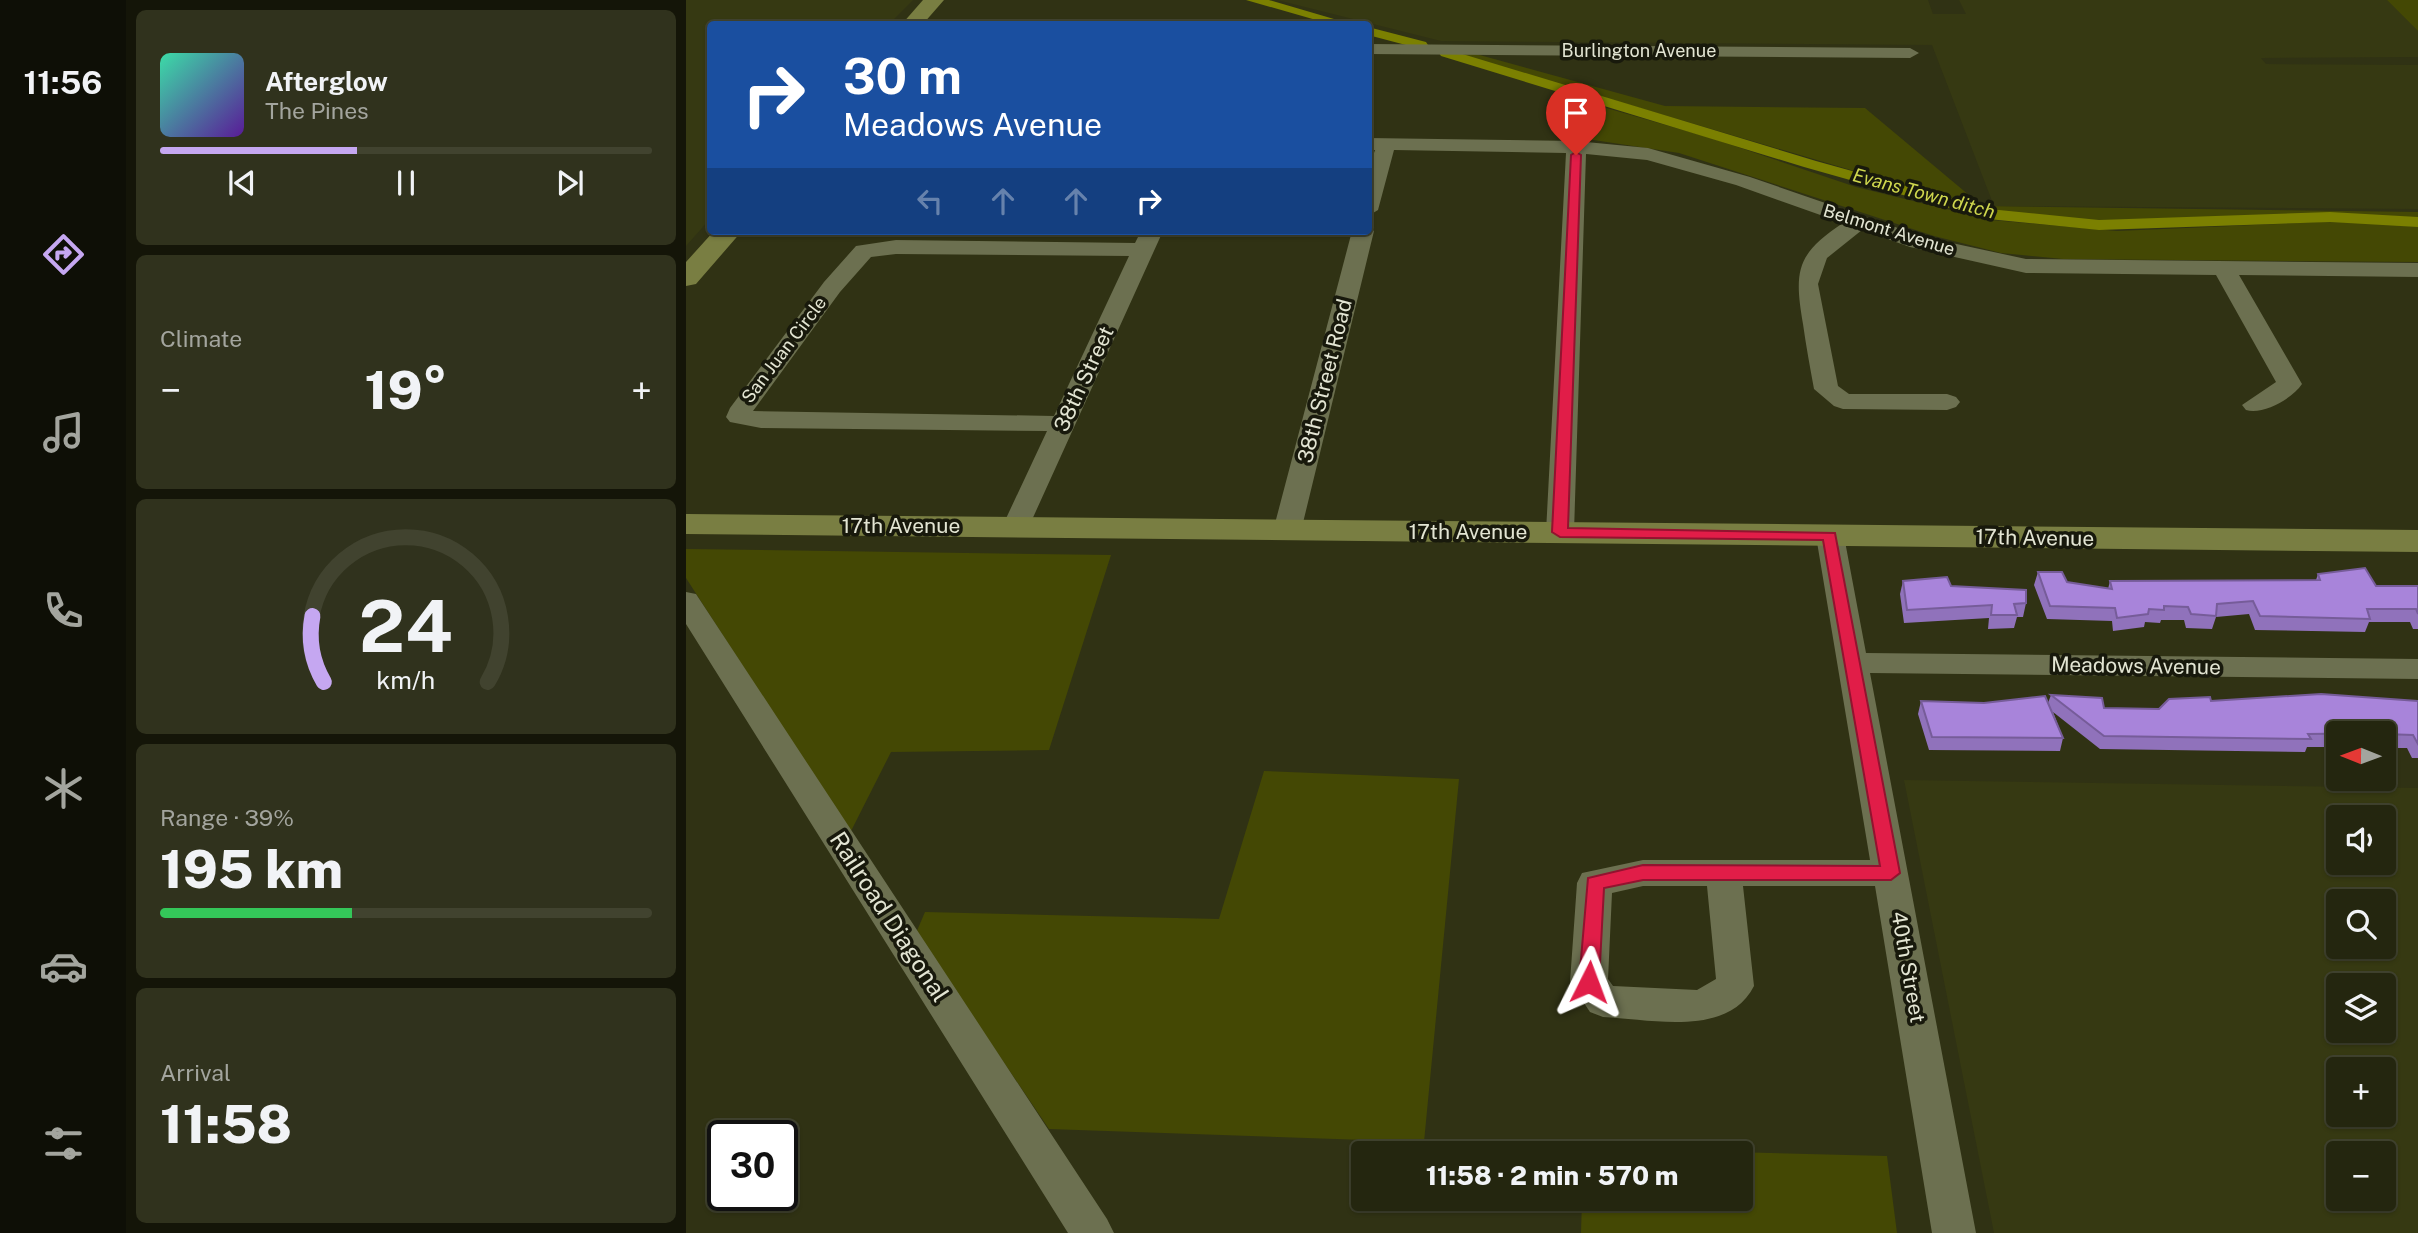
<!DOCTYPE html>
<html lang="en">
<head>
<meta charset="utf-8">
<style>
  :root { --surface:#24260f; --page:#30321d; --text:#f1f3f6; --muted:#a3a59e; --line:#41432f; --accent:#c5a7f1 }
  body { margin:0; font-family:"Public Sans",sans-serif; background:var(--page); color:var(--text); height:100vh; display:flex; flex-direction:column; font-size:26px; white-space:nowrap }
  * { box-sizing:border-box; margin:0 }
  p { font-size:23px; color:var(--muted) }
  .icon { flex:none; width:38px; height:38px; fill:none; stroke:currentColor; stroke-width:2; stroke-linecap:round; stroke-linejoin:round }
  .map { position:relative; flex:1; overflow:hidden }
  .sheet { display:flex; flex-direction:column; gap:10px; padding:10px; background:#141508; width:560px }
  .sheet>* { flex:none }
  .top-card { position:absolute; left:21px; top:21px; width:665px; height:214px; border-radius:7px; box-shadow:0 2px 5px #0004,0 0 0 2px var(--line); background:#1a4fa0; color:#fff; overflow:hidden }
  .needle { width:46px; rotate:271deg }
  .controls { position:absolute; left:1640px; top:721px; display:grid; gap:14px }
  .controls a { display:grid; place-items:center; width:70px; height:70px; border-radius:7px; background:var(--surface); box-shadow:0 2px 5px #0004,0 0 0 2px var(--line); font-size:35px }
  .speed { position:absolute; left:21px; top:1120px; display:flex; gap:14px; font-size:35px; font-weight:700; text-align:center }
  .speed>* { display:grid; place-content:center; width:91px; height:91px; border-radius:50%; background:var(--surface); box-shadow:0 2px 5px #0004,0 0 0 2px var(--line); line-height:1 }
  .speed .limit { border:4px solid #111; border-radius:10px; background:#fff; color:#111 }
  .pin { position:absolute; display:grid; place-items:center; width:60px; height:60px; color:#fff; margin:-72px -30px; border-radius:50% 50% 50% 0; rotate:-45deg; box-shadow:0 0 7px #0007 }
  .pin .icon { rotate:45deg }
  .me { position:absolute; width:77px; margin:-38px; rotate:3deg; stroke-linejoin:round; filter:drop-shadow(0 0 5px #0008) }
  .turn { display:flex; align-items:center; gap:24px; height:147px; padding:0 21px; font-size:32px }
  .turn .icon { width:91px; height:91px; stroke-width:2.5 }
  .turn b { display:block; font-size:49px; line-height:60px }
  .lanes { display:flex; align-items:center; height:66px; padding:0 21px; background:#0003; justify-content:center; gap:35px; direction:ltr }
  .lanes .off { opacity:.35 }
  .big { font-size:52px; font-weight:800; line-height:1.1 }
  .sheet .card { flex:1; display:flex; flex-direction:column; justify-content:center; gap:10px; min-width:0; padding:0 24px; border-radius:10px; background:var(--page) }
  .sheet .dial { align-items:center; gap:0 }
  .dial svg { height:182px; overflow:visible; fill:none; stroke:var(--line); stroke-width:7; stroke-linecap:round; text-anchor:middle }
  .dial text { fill:var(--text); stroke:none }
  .song { display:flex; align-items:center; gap:21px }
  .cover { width:84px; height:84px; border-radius:10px; background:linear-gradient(135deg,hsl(160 70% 55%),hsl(270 70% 35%)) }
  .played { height:7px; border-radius:4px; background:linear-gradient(90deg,var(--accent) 40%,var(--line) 40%) }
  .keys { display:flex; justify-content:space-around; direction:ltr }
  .heat { display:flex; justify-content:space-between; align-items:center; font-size:38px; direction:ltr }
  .charge { height:10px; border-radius:5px; background:linear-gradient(90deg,#34c759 39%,var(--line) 0) }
  .trip { position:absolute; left:665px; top:1141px; width:402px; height:70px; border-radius:7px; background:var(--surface); box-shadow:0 2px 5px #0004,0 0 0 2px var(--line); font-weight:800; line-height:70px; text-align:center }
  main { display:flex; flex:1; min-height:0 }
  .menu { display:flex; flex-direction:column; width:126px; justify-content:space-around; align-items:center; background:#0e0f06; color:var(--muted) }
  .menu .icon { width:49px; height:49px }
  .menu .current { color:var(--accent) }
  .menu b { font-size:32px; color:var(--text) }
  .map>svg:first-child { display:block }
  .built { fill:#363912; fill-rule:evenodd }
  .green { fill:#444804 }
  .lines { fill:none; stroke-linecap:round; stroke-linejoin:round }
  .canal { fill:#7b8001; fill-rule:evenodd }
  .minor { fill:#6c7050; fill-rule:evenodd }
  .major { fill:#797e42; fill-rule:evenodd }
  .wall { fill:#9072bb }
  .building { fill:#a884da; stroke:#765c99; stroke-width:2 }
  .route { fill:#e11d48; stroke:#92132f; stroke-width:2 }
  .labels { text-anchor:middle; stroke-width:7; stroke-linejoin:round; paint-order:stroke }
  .far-street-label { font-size:18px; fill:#e3e5d3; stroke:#18190c }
  .far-water-label { font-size:19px; font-style:italic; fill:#cfd74e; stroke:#18190c }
  .street-label { font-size:21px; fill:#e3e5d3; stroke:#18190c }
  .near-street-label { font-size:24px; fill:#e3e5d3; stroke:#18190c }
</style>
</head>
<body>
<main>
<nav class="menu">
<b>11:56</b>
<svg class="icon current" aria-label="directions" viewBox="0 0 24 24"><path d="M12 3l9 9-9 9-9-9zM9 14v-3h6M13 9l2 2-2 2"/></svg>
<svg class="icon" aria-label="music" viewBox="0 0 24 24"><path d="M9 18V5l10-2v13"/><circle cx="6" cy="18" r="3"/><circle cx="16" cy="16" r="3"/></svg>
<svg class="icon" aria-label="phone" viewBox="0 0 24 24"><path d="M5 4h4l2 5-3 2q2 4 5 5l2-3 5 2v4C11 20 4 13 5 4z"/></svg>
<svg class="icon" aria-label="climate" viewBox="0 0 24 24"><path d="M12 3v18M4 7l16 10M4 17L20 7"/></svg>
<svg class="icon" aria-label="car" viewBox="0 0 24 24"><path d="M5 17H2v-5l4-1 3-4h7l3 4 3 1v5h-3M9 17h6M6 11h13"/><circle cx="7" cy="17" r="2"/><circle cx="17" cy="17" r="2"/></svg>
<svg class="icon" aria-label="filters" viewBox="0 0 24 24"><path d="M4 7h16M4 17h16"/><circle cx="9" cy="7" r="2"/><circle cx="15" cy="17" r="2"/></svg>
</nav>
<section class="sheet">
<div class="card">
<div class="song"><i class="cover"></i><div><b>Afterglow</b><p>The Pines</p></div></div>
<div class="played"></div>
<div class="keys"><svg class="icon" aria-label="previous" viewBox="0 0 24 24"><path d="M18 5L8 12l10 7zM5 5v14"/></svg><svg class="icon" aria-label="pause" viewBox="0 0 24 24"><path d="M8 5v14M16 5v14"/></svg><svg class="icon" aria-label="next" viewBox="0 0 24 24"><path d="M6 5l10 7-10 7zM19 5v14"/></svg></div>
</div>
<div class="card"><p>Climate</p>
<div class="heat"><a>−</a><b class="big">19°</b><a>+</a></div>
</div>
<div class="card dial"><svg viewBox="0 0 100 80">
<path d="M14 69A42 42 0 1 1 86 69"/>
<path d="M14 69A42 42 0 0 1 9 40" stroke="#c5a7f1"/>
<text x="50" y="56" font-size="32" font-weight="700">24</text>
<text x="50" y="72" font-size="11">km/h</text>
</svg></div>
<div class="card"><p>Range · 39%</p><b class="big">195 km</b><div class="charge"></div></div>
<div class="card"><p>Arrival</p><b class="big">11:58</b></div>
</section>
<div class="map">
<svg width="1732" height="1233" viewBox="0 0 1732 1233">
  <rect width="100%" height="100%" fill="#303214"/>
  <path class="built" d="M0,0H227L203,24H24V219L0,246Z
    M591,0H1242L1247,14H1280L1273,0H1701L1732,31V57L1575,58L1580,64L1732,65V209L1308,206L1246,45L755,41Z
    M1218,780L1732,788V1233H1308ZM1652,817H1698V863H1652ZM1652,901H1698V947H1652ZM1698,985V1031H1652V985ZM1698,1069V1115H1652V1069ZM1652,1153H1698V1199H1652Z"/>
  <path class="green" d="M1701,0H1732V31Z
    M768,53L790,54L979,106L1179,108L1296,206L1732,212V220L1641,215L1414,222L1300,210Z
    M889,99L1025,138L1170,187L1305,220L1431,231L1657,221L1732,225V262L1377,259L1315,253L1248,236L993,153L901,139L903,115Z
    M0,549L425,555L363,750L205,752L164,833L0,578Z
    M578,771L773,779L738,1142L363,1129L230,933L239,912L533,919Z
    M896,1148L1201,1156L1211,1233H895L896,1199H1055V1153H896Z"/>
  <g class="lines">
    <path class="canal" d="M560,0H583L665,24H644Z
      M682,27L740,42L742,45L735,49L682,35Z
      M760,49L1130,161L1303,209L1413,220L1644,212L1732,217V227L1644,222L1413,230L1302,219L1118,167L755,56L753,53Z"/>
    <path class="minor" d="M682,44L1224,48L1233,53L1224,58L682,54Z
      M682,138L890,141L962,148L1064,177L1238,237L1340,259L1732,263V277L1553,275L1616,384C1606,399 1577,415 1560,410L1556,405L1590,382L1530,275L1340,273L1224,247L1176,230L1141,258L1132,284L1152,386L1163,394H1261L1270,397L1274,402L1270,407L1261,410L1157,409L1148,406L1128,389C1124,367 1120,346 1117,324C1108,271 1110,254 1157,223L1050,185L961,160L900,154L888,532L884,538L874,540L864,538L860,532L880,153L708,150L692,210L682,216V171L689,150H682Z
      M682,226L688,231L615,531L611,537L601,539L591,537L587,531L666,231H682Z
      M455,231H477L340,533H320L316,527L361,431L75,428L44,422L40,417L44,408L138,282L170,246L210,240L449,243ZM210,254L443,256L368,416L67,411L154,292L185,257Z
      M1144,528L1154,530L1158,536L1180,653L1732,659V679L1184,673L1290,1233H1246L1189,886H1057L1068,986C1042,1038 964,1019 917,1017L904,1012L884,982L891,883L896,873L957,860H1184L1130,536L1134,530ZM957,886H1021L1030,979L1011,990L927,986L922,979L926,893Z
      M0,592L10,594L421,1219L428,1233H382L0,624Z"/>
    <path class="major" d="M237,0H258L237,24H216Z
      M28,231H56L10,284L0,286V262Z
      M0,514L1732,530V552L0,534Z"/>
  </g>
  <path class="wall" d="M1352,572L1381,582L1422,589L1424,581L1630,580L1632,574L1690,586H1732V629H1727L1724,622H1683L1679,632L1569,630L1563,614L1530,617L1526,629L1500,628L1498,620H1475L1474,623L1459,622L1458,627L1427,631L1426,621L1361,619L1348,585Z
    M1217,581L1265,586L1340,603L1337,617H1331L1328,628L1302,629L1303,618L1218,623L1214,594Z
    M1365,695L1418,708L1473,709L1525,701H1732V758H1726L1721,748H1698V733H1652V747H1621L1619,752L1414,749L1367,712L1377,738L1374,751L1243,750L1232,714L1235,701L1298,703H1362Z"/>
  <path class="building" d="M1679,568L1690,586H1732V614L1730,609H1681L1684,619L1574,616L1567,601L1531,604L1530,616L1505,614L1502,607L1478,606V610L1463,609L1462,614L1431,618L1429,608L1364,606L1352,572H1376L1381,582L1426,589L1424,581L1634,580L1632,574Z
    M1261,577L1265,586L1340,590V603L1328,604L1331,615H1305L1306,605L1221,610L1217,581Z
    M1635,694L1732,701V744L1727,735L1698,734V733L1622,734L1625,739L1418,736L1365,695L1416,698L1418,708L1473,709L1483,699L1524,697L1525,701Z
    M1359,696L1377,738L1246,737L1235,701L1298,703Z"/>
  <path class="route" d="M890,152L895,155L882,528L1149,533L1214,873L1205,880H957L918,888L913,982L910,988H896L893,982L902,878L957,865L1194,866L1137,540L874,537L866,532L885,155Z"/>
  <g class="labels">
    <g class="far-street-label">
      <text x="953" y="57">Burlington Avenue</text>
      <text transform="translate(1203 230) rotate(17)" y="6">Belmont Avenue</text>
      <text transform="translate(98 350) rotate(-53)" y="6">San Juan Circle</text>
    </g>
    <g class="far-water-label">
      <text transform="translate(1238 193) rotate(15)" y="7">Evans Town ditch</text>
    </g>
    <g class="street-label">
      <text transform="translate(398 379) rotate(-65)" y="7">38th Street</text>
      <text transform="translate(639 381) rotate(-76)" y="7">38th Street Road</text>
      <text x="215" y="533">17th Avenue</text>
      <text x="782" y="539">17th Avenue</text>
      <text transform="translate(1349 538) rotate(1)" y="7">17th Avenue</text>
      <text transform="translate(1450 666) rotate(1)" y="7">Meadows Avenue</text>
      <text transform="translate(1222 967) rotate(80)" y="7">40th Street</text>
    </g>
    <g class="near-street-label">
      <text transform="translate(203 917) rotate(57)" y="8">Railroad Diagonal</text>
    </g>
  </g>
</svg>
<div class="controls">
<a><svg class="needle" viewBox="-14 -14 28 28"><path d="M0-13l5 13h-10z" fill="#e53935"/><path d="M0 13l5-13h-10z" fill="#a3a59e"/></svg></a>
<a><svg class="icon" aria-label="sound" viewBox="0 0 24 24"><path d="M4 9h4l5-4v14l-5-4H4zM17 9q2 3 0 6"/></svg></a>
<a><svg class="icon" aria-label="search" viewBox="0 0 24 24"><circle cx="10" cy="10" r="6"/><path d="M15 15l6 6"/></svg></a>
<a><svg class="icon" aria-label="layers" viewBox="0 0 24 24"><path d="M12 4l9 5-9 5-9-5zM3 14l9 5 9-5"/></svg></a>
<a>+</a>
<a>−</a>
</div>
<div class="speed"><div class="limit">30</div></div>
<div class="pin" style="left:890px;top:155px;background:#d93025"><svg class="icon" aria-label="arrive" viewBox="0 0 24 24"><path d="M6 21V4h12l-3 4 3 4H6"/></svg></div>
<svg class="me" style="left:903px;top:982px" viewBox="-20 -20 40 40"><path d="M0-17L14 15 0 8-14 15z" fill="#e11d48" stroke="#fff" stroke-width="4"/></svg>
<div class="trip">11:58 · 2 min · 570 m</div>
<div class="top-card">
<div class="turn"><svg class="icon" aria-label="right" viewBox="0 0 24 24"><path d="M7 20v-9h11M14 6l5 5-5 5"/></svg><div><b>30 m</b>Meadows Avenue</div></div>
<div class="lanes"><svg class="icon off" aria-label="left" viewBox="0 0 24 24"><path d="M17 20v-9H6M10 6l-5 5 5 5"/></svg><svg class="icon off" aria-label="ahead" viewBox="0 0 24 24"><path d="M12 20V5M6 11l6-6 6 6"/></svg><svg class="icon off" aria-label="ahead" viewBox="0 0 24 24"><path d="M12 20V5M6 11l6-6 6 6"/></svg><svg class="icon" aria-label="right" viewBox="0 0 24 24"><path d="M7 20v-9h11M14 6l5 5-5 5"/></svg></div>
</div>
</div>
</main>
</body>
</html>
